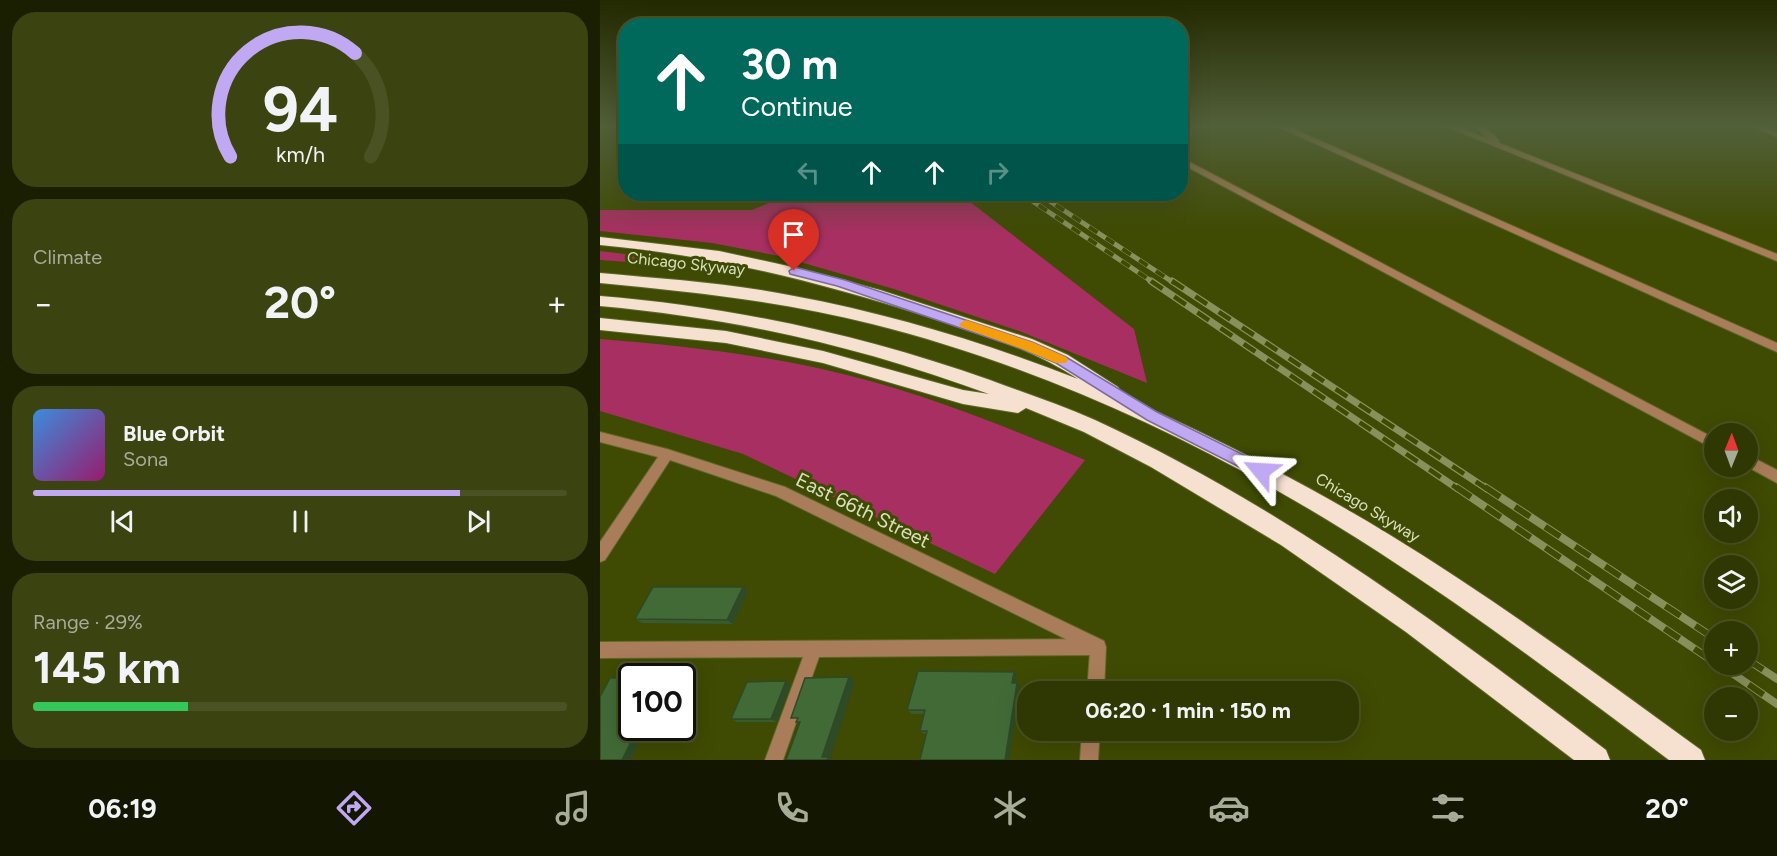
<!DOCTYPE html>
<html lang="en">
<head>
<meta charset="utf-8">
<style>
  :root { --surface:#2f3802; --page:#3b4311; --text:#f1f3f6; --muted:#a7ac99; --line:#4a5224; --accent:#c1a8f3 }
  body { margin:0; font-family:Figtree,sans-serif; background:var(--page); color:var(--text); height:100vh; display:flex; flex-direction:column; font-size:22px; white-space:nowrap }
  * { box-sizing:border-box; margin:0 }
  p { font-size:20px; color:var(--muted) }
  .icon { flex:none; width:33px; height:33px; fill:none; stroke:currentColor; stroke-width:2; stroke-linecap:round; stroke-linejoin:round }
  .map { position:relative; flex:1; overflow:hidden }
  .drawer { display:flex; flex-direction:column; gap:12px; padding:12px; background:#1a1f01; width:600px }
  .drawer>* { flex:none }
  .hud { position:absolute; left:18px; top:18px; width:570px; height:183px; border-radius:24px; box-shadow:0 6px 24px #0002,0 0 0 2px var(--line); background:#00695c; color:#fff; overflow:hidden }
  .needle { width:39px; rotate:1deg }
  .buttons { position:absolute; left:1104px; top:423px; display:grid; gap:12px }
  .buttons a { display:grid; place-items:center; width:54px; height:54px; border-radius:50%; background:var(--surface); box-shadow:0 6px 24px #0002,0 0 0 2px var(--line); font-size:30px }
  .speed { position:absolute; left:18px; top:663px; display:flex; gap:12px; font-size:30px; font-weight:700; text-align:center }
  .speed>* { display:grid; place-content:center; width:78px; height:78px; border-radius:50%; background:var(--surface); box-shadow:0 6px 24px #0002,0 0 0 2px var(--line); line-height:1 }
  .speed .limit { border:3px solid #111; border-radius:9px; background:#fff; color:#111 }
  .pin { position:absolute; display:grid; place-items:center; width:51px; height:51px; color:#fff; margin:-62px -26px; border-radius:50% 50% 50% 0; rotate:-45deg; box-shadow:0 0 6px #0007 }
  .pin .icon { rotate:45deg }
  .me { position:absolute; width:66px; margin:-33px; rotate:297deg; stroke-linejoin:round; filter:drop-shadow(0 0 4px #0008) }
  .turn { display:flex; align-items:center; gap:21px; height:126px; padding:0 24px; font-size:27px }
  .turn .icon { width:78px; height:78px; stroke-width:2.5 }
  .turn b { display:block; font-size:42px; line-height:51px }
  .lanes { display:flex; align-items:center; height:57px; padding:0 24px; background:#0003; justify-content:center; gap:30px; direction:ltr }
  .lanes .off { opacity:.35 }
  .big { font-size:45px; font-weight:700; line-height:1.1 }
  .drawer .tile { flex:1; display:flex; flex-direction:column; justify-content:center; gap:9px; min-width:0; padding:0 21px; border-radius:24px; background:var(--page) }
  .drawer .dial { align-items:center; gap:0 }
  .dial svg { height:156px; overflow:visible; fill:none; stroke:var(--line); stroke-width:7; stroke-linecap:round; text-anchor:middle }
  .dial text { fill:var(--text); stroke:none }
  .song { display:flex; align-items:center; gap:18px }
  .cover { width:72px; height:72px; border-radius:9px; background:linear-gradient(135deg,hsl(210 70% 55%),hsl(320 70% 35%)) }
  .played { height:6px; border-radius:3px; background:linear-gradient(90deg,var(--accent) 80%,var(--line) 80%) }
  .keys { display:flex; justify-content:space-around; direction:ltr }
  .heat { display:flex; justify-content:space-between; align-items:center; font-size:33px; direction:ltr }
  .charge { height:9px; border-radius:4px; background:linear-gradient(90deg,#34c759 29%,var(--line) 0) }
  .trip { position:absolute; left:417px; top:681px; width:342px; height:60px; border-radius:24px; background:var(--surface); box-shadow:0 6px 24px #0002,0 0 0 2px var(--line); font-weight:700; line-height:60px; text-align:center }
  .dock { display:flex; height:96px; justify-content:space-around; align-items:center; background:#131601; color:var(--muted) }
  .dock .icon { width:42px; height:42px }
  .dock .current { color:var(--accent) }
  .dock b { font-size:27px; color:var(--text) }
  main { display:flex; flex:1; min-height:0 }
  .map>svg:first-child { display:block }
  .green { fill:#a72f61 }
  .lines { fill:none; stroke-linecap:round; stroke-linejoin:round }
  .service-casing { stroke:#5e6828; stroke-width:2 }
  .minor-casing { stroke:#5e6828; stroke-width:2 }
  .motorway-casing { stroke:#5e6828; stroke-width:2 }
  .service { fill:#aa7d5a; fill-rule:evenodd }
  .minor { fill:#aa7d5a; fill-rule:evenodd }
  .motorway { fill:#f6e0d0; fill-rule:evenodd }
  .rail-far2-casing { stroke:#88915c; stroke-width:5 }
  .rail-far1-casing { stroke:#88915c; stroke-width:7 }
  .rail-casing { stroke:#88915c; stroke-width:8 }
  .rail-far2 { stroke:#3f4a02; stroke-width:4; stroke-dasharray:10; stroke-linecap:butt }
  .rail-far1 { stroke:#3f4a02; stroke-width:4.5; stroke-dasharray:14; stroke-linecap:butt }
  .rail { stroke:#3f4a02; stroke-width:6; stroke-dasharray:18; stroke-linecap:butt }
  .wall { fill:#395b2f }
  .shaded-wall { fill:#2e4a26 }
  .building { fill:#426a37; stroke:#2e4a26; stroke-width:1.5 }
  .route { fill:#c1a8f3; stroke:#7d6d9e; stroke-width:1.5 }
  .slow { fill:#f59e0b }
  .labels { text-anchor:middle; stroke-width:6; stroke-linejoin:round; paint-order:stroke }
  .street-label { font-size:16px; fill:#d8e0bf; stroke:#3f4a02 }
  .near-street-label { font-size:20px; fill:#d8e0bf; stroke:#3f4a02 }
</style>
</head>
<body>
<main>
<section class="drawer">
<div class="tile dial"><svg viewBox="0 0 100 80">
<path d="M14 69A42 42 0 1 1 86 69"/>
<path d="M14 69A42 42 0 0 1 78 16" stroke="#c1a8f3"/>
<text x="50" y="56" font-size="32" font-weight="700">94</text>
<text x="50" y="72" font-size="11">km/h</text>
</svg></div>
<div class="tile"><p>Climate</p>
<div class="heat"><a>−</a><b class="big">20°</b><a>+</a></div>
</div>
<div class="tile">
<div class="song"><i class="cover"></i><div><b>Blue Orbit</b><p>Sona</p></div></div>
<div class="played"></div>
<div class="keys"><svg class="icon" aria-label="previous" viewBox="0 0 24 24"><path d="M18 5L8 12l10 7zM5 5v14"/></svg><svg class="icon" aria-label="pause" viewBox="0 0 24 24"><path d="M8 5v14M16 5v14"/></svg><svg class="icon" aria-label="next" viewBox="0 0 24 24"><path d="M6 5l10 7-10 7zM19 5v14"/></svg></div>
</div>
<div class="tile"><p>Range · 29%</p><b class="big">145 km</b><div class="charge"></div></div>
</section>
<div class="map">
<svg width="1177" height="760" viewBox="0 0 1177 760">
  <rect width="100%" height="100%" fill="#3f4a02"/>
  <path class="green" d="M190,194H360L534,329L547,383L419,331L294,289L179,256L112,243L0,231V210H152Z
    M0,251L74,260L68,265L0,260Z
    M0,339C75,345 149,353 222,369C313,389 400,424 485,460L395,574L143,454L0,411Z"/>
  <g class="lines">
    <g class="service-casing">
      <path id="service" d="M676,126H687L1177,343V352Z
        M845,126H856L888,139L875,126H884L899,140V143L1177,254V261Z
        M1152,126H1163L1177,132V137Z
        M580,157L1114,438V449L580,163Z
        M1148,455L1177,470V483L1146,466Z
        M497,639L503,641L505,647L503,653L497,655L219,657L183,760H165L203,657L0,658V642Z"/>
    </g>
    <g class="minor-casing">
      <path id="minor" d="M0,432L67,449L185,487L504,641L506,647L504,692H487L490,651L176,496L70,460L5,560L0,562V542L58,457L0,442Z
        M482,730H500L498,760H480Z"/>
    </g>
    <g class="motorway-casing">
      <path id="motorway" d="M0,237L119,251L197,268L280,290L432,339L468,355L518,387L521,392L519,395C613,436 703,482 790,535C898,601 999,676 1101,750L1105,760H1069C973,688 878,616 777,551C622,451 451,369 272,324C182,301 92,292 0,283V273C65,279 130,283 194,296C291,314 386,343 478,379C431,348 378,333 326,316C218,282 113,255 0,245Z
        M0,296C134,307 263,335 390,380C425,393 461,405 495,420C680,505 845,628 1006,750L1010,760H974L806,632L681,545L551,467L484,432L426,408L418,413L363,404L223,363L126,343L0,330V318L126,331L223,351L363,390L389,394C257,346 140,319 0,306Z"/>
    </g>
    <use href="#service" class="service"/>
    <use href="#minor" class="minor"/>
    <use href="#motorway" class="motorway"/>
    <g class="rail-far2-casing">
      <path id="rail-far2" d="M422,194L554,283
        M439,194L574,283"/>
    </g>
    <g class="rail-far1-casing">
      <path id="rail-far1" d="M551,281L858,489
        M572,281L887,489"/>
    </g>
    <g class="rail-casing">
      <path id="rail" d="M856,487L1114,662
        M885,487L1114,638
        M1148,660L1177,679
        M1119,664L1177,704"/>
    </g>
    <use href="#rail-far2" class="rail-far2"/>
    <use href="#rail-far1" class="rail-far1"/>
    <use href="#rail" class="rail"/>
  </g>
  <path class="wall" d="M143,587L148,591L133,624L42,623L35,619Z
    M417,676L415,683L420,687L326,735L320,731L324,714H312L307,710Z
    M186,681L191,684L177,722H137L131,719Z
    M32,728H52L51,731H45L30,760Z"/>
  <path class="shaded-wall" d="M143,587L148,591L133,624L127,620Z
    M414,672L417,676L415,687L412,683Z
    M249,677L255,682L230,758L233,760H227L222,757Z
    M186,681L191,684L177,722L171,719Z
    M417,683L420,687L409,760H405Z
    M38,728L45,731L30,760H22Z
    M43,728H52L51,731Z"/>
  <path class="building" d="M53,587H143L127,620L35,619Z
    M318,671L414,672L412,683H417L405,760H320L327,731H320L325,710H307Z
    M249,677L222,757H228L227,760H186L200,722H196L198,718H191L205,678Z
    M10,678H32V728H44H38L22,760H0V697Z
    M186,681L171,719H131L147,682Z"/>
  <linearGradient id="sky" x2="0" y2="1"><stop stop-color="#232901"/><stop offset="0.54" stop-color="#526039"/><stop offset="1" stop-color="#526039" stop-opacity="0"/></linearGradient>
  <rect width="1177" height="233" fill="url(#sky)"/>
  <path class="route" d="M194,267L245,280L432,342L466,357L557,412L666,466L668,471L666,475L661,477L655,475L547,420L456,363L422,349L237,286L190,274L189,271Z"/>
  <path class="slow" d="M366,320L432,342L466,357L468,360L466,363H456L422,349L361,327L359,324Z"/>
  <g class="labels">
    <g class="street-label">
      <text transform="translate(86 263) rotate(6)" y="6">Chicago Skyway</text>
      <text transform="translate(768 507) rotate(31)" y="6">Chicago Skyway</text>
    </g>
    <g class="near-street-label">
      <text transform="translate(263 510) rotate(26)" y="7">East 66th Street</text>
    </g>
  </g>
</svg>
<div class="buttons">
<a><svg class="needle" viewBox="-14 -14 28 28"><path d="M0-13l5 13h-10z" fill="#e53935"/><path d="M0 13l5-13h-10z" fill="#a7ac99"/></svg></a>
<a><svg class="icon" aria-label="sound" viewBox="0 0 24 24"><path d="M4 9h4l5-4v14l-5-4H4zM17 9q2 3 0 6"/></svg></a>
<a><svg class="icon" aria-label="layers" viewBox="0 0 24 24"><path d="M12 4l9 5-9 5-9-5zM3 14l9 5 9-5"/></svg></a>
<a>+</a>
<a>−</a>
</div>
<div class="speed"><div class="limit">100</div></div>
<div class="pin" style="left:194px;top:271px;background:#d93025"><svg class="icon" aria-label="arrive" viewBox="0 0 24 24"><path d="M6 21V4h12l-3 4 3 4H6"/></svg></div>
<svg class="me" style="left:661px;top:471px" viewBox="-20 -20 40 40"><path d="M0-17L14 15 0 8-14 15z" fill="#c1a8f3" stroke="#fff" stroke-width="4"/></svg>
<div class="trip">06:20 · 1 min · 150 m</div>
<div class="hud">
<div class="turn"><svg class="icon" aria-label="ahead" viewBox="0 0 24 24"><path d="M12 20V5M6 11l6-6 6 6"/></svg><div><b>30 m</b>Continue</div></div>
<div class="lanes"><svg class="icon off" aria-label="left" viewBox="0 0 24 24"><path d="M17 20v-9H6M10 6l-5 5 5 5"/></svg><svg class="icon" aria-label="ahead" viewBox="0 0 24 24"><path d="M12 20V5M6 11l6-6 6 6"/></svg><svg class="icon" aria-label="ahead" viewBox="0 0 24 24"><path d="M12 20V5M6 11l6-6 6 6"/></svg><svg class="icon off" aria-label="right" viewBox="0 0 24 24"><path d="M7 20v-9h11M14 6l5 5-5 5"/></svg></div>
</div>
</div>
</main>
<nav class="dock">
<b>06:19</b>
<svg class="icon current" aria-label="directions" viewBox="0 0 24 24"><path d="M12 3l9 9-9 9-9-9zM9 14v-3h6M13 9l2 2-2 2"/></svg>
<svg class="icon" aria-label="music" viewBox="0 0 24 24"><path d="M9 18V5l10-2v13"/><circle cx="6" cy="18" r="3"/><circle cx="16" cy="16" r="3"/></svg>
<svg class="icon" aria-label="phone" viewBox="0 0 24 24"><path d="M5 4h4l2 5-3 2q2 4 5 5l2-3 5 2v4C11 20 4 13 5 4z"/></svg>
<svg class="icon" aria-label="climate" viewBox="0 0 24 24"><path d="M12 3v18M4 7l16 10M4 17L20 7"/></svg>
<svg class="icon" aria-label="car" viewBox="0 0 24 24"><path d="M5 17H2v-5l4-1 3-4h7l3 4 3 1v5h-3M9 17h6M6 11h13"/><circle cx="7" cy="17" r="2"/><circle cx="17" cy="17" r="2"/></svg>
<svg class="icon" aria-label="filters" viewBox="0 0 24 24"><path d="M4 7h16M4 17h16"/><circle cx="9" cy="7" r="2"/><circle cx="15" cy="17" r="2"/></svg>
<b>20°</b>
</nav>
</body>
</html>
